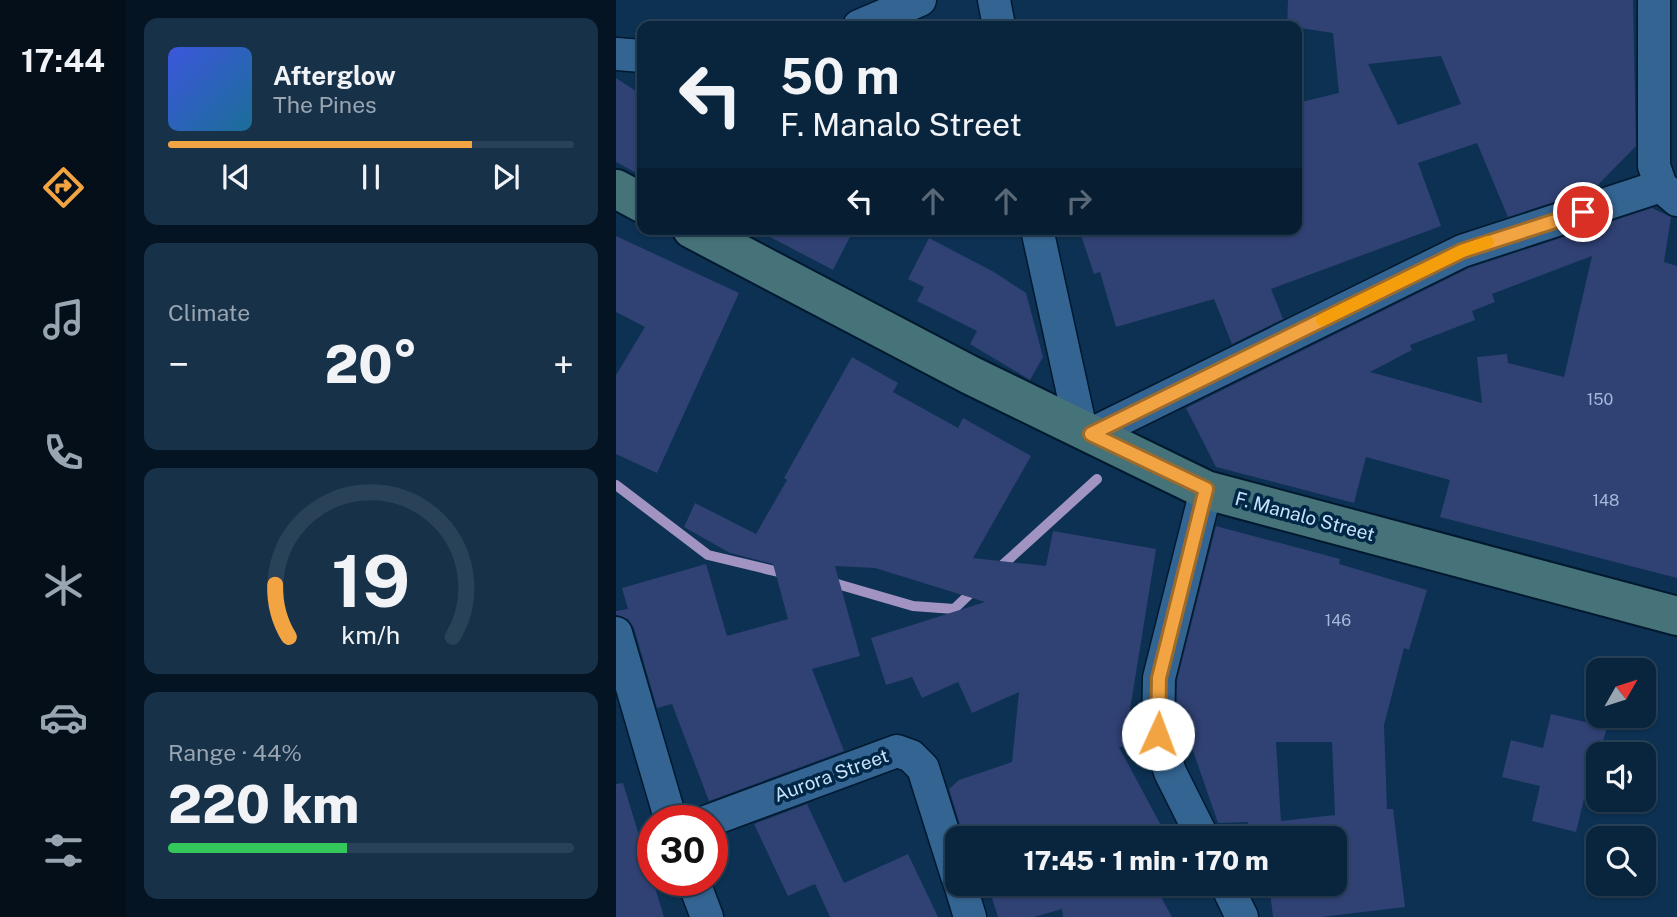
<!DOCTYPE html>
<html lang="en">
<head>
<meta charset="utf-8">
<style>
  :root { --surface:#09253e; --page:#173149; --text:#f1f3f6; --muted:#99a5b0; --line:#294258; --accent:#f3a442 }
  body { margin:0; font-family:"Public Sans",sans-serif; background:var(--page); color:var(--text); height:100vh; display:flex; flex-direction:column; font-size:26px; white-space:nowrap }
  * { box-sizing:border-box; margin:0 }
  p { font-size:23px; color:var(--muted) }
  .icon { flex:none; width:38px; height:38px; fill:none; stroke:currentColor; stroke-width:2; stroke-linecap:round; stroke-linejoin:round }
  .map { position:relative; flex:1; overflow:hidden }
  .panel { display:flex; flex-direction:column; gap:18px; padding:18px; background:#051422; width:490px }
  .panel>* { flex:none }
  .banner { position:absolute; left:21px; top:21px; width:665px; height:214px; border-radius:14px; box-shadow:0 2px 5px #0004,0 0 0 2px var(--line); background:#09253e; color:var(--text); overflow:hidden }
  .needle { width:46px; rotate:51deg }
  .fabs { position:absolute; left:970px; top:658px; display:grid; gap:14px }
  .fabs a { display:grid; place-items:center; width:70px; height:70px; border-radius:14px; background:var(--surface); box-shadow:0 2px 5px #0004,0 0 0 2px var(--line); font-size:35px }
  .speed { position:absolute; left:21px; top:805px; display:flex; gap:14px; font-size:35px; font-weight:700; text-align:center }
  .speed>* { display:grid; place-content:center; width:91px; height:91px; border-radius:50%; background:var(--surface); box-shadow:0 2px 5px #0004,0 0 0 2px var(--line); line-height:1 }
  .speed .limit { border:10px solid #d22; background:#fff; color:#111 }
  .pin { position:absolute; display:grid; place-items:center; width:60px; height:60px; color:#fff; margin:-30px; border:4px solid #fff; border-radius:50%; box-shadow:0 2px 7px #0007 }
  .me { position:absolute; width:77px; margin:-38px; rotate:2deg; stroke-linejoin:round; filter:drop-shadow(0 0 5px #0008) }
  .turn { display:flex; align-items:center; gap:24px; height:147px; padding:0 28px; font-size:32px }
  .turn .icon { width:91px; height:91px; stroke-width:2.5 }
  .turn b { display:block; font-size:49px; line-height:60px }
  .lanes { display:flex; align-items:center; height:66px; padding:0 28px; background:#0003; justify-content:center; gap:35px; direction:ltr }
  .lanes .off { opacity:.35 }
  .big { font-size:52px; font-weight:800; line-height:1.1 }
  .panel .card { flex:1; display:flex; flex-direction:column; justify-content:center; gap:10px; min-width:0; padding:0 24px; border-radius:14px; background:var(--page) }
  .panel .dial { align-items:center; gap:0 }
  .dial svg { height:182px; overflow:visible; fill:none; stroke:var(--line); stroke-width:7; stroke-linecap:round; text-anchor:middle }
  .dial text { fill:var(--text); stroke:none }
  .song { display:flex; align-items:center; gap:21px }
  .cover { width:84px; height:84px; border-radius:10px; background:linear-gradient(135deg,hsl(230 70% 55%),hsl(200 70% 35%)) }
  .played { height:7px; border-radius:4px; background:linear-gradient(90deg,var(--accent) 75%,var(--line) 75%) }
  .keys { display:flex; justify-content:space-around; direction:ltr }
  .heat { display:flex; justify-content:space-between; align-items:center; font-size:38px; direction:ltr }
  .charge { height:10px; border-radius:5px; background:linear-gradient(90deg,#34c759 44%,var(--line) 0) }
  .trip { position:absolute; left:329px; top:826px; width:402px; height:70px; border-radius:14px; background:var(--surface); box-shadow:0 2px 5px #0004,0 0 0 2px var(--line); font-weight:800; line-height:70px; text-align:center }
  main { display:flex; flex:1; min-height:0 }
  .tab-bar { display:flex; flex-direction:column; width:126px; justify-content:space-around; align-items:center; background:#040f19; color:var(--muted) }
  .tab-bar .icon { width:49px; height:49px }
  .tab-bar .active { color:var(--accent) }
  .tab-bar b { font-size:32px; color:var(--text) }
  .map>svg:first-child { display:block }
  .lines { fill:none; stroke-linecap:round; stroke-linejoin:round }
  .stream { stroke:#a194c2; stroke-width:10 }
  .building { fill:#304174; fill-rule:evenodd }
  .street-casing { stroke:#01192f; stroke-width:35 }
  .secondary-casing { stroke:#01192f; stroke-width:42 }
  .street { stroke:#346491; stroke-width:32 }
  .secondary { stroke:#467279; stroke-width:38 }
  .route-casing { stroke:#9e6b2b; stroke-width:18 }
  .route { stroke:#f3a442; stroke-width:12 }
  .slow { stroke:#f59e0b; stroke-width:12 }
  .labels { text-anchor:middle; stroke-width:7; stroke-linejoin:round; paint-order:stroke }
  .number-label { font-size:16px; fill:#a3bada }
  .street-label { font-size:19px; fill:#c9e2fc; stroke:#012747 }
</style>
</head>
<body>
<main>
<nav class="tab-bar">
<b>17:44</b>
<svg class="icon active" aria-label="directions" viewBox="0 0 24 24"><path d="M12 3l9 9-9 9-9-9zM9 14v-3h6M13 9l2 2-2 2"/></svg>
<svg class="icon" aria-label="music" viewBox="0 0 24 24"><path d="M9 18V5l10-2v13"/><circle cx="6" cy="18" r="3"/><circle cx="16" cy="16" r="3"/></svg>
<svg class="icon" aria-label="phone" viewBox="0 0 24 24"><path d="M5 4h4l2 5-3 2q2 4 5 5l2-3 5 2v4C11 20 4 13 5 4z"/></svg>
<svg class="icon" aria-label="climate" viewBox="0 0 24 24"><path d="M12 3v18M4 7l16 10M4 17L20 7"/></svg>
<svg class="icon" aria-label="car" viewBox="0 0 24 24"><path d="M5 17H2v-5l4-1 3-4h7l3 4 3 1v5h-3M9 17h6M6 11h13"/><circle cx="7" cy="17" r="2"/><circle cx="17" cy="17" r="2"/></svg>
<svg class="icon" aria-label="filters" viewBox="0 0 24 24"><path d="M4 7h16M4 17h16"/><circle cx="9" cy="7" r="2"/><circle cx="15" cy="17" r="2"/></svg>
</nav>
<section class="panel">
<div class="card">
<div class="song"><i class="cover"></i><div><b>Afterglow</b><p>The Pines</p></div></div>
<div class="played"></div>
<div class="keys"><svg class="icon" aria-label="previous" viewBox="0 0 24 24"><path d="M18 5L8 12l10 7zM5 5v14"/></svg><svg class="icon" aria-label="pause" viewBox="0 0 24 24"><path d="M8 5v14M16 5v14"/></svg><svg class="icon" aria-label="next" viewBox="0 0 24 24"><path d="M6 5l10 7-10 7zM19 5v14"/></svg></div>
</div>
<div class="card"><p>Climate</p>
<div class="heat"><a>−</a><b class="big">20°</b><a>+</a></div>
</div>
<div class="card dial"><svg viewBox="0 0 100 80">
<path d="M14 69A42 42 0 1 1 86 69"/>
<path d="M14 69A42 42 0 0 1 8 46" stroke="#f3a442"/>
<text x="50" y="56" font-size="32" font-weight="700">19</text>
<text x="50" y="72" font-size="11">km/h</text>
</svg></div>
<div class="card"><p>Range · 44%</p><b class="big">220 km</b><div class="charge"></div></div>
</section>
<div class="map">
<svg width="1061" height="917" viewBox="0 0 1061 917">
  <rect width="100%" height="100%" fill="#0c3152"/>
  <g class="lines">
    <path class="stream" d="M0,485L92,555L171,574
      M381,570L481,479
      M211,581L297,606L338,609L361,587"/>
  </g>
  <path class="building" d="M672,0H1017L1020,146L978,189L892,217L861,143L802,163L825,226L655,289L667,319L616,344L598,299L500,327L484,272L478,274L463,229H681V103L723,93L717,33L671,26ZM825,56L845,104L782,125L752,64Z
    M0,78L26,95V176L0,162Z
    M1036,208L1055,217L1048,262L1061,266V578L824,517L834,480L750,457L738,503L600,467L570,408L853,268ZM976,256L948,377L892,363L891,354L861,357L866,403L754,372L796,350L794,345L859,320L856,311L879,302L876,294Z
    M139,229H238L217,270Z
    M0,236L123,293L41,473L0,454V375L29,327L0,312Z
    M313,238L378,272L410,293L427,357L414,380L354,344L361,331L301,301L308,287L292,279Z
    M236,357L282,383L277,392L342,428L347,418L415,456L357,558L430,566L437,531L540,549L513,716L524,718L526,745L503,747L548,831L535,838H348L333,789L343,780L396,762L403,692L356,713L342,682L306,698L296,677L270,685L255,638L369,602L259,568L219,566L244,656L196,669L228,751L93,801L56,704L41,708L18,628L12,619L0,615V611L12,609L6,588L90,564L111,636L172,619L157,564L114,553L68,527L79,503L140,534L171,480L168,478Z
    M600,526L724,559L723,564L811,590L793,650L788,648L768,725L771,809H777L789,907L705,917H657L653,884H719V838H634L632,822L602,823L574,742L564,743L560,731L561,680ZM660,742H716L719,815L665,821Z
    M935,714L991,727L985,748L1010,754H982V800H1022L1019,812L968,799L960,832L916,821L924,786L886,777L895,740L927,748Z
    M7,783L48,917H0V784Z
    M191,804L228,883L292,854L322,917H214L199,884L172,896L138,824Z
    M363,884H538L556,917H447L446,909L418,917H382L373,889L366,892Z"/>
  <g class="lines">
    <g class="street-casing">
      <path id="street" d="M378,0L383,26
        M1038,0V166L1045,186L1061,200
        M243,26L304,0
        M0,54L26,56
        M421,229L465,430
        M475,434L846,251L1045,186
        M0,633L55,821
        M92,821L281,751L295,756L307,768L341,876
        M587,838L554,772L542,734L543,678L590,490
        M77,880L91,917
        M344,884L354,917
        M610,884L626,917"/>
    </g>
    <g class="secondary-casing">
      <path id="secondary" d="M0,189L26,203
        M76,229L354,375L590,490L1061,616"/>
    </g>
    <use href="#street" class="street"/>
    <use href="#secondary" class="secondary"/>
  </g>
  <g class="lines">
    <g class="route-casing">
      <path id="route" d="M542,734L543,678L590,489L475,434L846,251L967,212"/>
    </g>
    <use href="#route" class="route"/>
    <path class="slow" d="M706,320L846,251L872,242"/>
  </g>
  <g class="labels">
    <g class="number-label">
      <text x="984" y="405">150</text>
      <text x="990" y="506">148</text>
      <text x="722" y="626">146</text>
    </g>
    <g class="street-label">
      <text transform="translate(689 516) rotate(15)" y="7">F. Manalo Street</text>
      <text transform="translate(215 775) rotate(-20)" y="7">Aurora Street</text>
    </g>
  </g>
</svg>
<div class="fabs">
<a><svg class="needle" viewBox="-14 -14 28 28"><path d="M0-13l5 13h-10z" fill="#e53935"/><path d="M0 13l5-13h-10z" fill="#99a5b0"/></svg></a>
<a><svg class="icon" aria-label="sound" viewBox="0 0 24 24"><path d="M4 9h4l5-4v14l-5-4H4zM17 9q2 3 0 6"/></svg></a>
<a><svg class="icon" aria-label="search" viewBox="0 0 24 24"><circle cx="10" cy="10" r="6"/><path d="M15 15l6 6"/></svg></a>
</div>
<div class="speed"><div class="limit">30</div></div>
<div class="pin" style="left:967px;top:212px;background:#d93025"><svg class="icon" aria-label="arrive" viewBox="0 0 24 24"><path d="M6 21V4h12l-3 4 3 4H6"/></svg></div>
<svg class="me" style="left:542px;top:734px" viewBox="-20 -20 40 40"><circle r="19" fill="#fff"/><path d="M0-13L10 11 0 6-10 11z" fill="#f3a442"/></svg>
<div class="trip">17:45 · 1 min · 170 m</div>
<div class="banner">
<div class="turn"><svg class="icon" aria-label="left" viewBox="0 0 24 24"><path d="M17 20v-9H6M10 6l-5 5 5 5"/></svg><div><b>50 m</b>F. Manalo Street</div></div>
<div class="lanes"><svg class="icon" aria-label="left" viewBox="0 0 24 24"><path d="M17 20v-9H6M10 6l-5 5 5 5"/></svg><svg class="icon off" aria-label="ahead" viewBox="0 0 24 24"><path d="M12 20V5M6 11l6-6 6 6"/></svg><svg class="icon off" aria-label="ahead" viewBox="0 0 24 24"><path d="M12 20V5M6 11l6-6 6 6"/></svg><svg class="icon off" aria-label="right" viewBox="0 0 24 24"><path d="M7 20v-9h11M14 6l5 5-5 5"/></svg></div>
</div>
</div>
</main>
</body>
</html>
